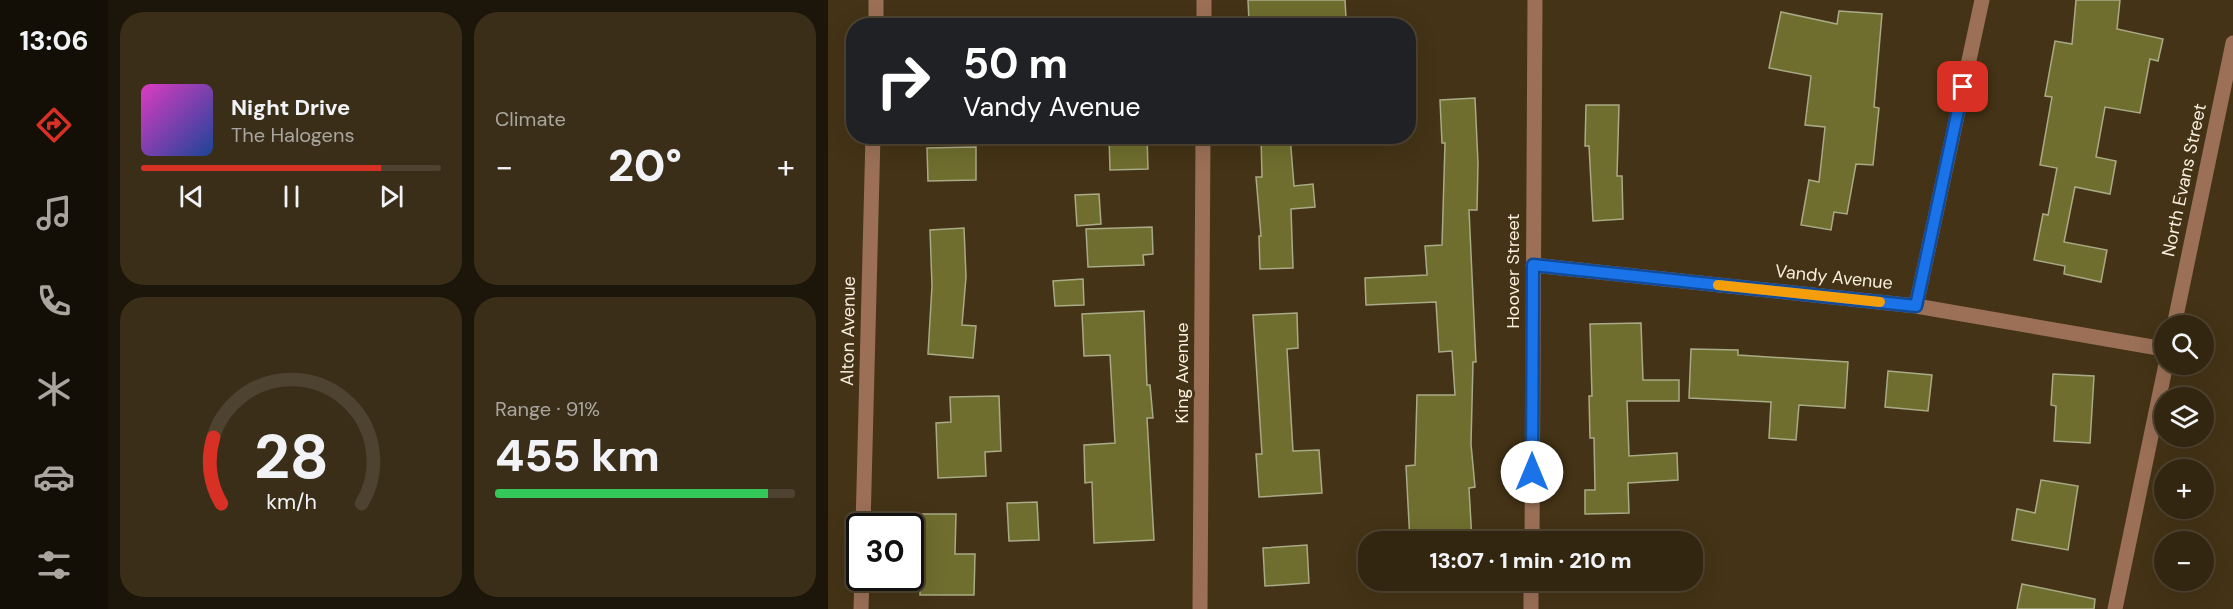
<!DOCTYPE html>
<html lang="en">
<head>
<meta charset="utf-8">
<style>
  :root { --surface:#332610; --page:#3b2e19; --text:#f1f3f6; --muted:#a9a59f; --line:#4e4330; --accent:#d93025 }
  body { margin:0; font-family:"DM Sans",sans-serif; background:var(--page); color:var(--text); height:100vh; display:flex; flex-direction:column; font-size:22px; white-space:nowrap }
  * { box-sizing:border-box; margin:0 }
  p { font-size:20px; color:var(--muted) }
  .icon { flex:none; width:33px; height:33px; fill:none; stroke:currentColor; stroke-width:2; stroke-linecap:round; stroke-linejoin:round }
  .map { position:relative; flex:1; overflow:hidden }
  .panel { display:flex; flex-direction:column; gap:12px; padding:12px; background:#1c1509; width:720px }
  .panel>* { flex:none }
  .guide { position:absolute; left:18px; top:18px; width:570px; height:126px; border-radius:24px; box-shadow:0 6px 24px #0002,0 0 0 2px var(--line); background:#202124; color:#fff; overflow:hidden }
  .controls { position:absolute; left:1326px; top:315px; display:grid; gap:12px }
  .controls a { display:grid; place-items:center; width:60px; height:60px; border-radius:50%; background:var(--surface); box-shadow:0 6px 24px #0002,0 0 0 2px var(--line); font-size:30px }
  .speed { position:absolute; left:18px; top:513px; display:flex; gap:12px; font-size:30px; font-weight:700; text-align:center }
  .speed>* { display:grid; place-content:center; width:78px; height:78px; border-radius:50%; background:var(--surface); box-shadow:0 6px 24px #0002,0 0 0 2px var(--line); line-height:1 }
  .speed .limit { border:3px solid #111; border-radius:9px; background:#fff; color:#111 }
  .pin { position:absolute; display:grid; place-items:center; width:51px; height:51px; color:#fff; margin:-26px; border-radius:12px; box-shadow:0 3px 9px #0006 }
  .me { position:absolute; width:66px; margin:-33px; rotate:0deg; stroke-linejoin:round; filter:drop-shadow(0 0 4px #0008) }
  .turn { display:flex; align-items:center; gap:21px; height:126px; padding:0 18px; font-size:27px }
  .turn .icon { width:78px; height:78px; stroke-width:2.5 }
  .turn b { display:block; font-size:42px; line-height:51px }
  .big { font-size:45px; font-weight:800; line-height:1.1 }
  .panel .widget { flex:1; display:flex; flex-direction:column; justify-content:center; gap:9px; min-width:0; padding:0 21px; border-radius:24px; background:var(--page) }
  .panel .dial { align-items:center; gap:0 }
  .dial svg { height:156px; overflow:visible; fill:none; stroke:var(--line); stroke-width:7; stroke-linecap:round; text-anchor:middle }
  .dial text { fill:var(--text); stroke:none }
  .song { display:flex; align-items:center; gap:18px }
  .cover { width:72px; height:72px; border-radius:9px; background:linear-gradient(135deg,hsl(310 70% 55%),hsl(220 70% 35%)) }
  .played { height:6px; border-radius:3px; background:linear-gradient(90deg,var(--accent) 80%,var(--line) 80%) }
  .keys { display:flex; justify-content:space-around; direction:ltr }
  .heat { display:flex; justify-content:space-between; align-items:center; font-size:33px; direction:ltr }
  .charge { height:9px; border-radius:4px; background:linear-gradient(90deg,#34c759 91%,var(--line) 0) }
  .panel .tiles { flex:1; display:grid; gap:12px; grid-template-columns:repeat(2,1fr) }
  .trip { position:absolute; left:530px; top:531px; width:345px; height:60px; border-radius:24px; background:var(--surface); box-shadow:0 6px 24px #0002,0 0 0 2px var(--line); font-weight:800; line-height:60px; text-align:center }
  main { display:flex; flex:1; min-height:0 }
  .menu { display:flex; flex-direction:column; width:108px; justify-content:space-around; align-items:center; background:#140f06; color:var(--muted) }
  .menu .icon { width:42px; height:42px }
  .menu .on { color:var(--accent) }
  .menu b { font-size:27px; color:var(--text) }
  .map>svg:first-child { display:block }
  .building { fill:#6f6e2e; stroke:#a9aa86; stroke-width:1.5 }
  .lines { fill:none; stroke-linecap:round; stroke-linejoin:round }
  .minor { stroke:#9b7057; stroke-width:15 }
  .route-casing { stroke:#114b97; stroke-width:15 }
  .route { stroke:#1a73e8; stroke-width:10 }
  .slow { stroke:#f59e0b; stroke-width:10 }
  .labels { text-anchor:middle; stroke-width:6; stroke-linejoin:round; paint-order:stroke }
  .street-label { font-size:18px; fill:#f9efde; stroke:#443316 }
</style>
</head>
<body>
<main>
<nav class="menu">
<b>13:06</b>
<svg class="icon on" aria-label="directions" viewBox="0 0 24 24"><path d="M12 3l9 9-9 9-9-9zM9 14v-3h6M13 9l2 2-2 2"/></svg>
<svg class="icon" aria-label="music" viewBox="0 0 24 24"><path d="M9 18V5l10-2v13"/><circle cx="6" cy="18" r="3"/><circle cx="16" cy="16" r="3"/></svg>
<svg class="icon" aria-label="phone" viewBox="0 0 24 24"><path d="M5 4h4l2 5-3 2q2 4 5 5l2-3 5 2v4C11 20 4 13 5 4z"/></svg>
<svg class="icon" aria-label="climate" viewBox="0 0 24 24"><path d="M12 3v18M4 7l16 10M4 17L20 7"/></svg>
<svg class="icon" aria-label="car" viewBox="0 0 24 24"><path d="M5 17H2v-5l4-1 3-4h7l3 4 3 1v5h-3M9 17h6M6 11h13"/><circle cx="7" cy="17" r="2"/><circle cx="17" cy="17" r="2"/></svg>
<svg class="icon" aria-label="filters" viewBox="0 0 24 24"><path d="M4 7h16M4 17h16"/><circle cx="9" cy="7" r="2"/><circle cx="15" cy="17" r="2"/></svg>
</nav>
<section class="panel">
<div class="tiles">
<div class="widget">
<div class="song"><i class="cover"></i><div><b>Night Drive</b><p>The Halogens</p></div></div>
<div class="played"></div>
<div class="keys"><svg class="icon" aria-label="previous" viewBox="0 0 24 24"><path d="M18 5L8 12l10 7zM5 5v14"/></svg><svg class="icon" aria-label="pause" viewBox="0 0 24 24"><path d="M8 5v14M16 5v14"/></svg><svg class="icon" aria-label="next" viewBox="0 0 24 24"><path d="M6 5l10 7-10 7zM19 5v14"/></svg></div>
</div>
<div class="widget"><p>Climate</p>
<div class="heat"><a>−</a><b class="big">20°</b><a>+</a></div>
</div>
<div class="widget dial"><svg viewBox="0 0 100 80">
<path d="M14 69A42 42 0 1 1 86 69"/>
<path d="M14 69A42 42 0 0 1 10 35" stroke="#d93025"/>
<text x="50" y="56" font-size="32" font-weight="700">28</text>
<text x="50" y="72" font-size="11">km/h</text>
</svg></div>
<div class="widget"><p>Range · 91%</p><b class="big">455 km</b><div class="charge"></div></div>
</div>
</section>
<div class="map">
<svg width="1405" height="609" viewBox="0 0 1405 609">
  <rect width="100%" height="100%" fill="#443316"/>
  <path class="building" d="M420,0H517L518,18L421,22Z
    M1248,0H1292L1289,29L1335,39L1330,61L1322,59L1312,113L1277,107L1268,157L1288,161L1282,194L1247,187L1236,242L1279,250L1273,282L1236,274L1237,266L1206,260L1215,214L1220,215L1229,168L1212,165L1224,97L1217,96L1227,41L1244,44Z
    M1011,11L1054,14L1046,107L1051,108L1045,165L1028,164L1019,214L1006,212L1003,230L973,225L981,180L991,182L997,127L977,125L983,76L941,68L953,12L1009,24Z
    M647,98L650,163L649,210H641L648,362H645L643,444L647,487L641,488L644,541L648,542H582L578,466L587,465L589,395H627L624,351L611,352L608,302L538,305L537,278L599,275L597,246L614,245L617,143H614L612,100Z
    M758,105H791L789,176H794L795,219L765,221L761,146H757Z
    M281,136H319L320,169L282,170Z
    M433,136H462L466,186L485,184L487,207L463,209L465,268L432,269L431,236H433L428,177H434Z
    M148,147V180L100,181L99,148Z
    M271,194L273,224L249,226L247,195Z
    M324,227L325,254L315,255L316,265L260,267L258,229Z
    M136,228L138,277L134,325L148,326L145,358L100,354L104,286L102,230Z
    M255,279L256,305L227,306L225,281Z
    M316,311L319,385H322L325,418H319L326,540L266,543L264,482L257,483L256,445L287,443L282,355L256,356L254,314Z
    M469,313L470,348L459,349L465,451L491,450L494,493L431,497L428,454H434L425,315Z
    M813,323L815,380H851V401H799L801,456L849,453L850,480L800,483L801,513L757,514V490H767L766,438H762L761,396H764L762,324Z
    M863,349L910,350V355L1020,362L1017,408L971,405L968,440L941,438L943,402L861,398Z
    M1060,371L1104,375L1100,411L1057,407Z
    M1225,374L1266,376L1262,443L1226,441L1228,406L1223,405Z
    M171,396L173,451L157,452L158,476L110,478L108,423L123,422L122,397Z
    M1213,480L1250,486L1240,550L1184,540L1189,509L1207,513Z
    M209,502L211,540L181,541L179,503Z
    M93,514H128L127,554H147L146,595H92Z
    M479,545L481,583L437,586L435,548Z
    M1194,584L1267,599L1266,609H1189Z"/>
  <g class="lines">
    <path class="minor" d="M48,26V0
      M376,26V0
      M705,265L1088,306L1336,349
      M1088,306L1154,0
      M1346,326L1405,43
      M35,526L45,136
      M704,542L707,0
      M33,609L34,578
      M372,609L375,136
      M703,609V580
      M1287,609L1338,364"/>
  </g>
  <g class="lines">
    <g class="route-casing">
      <path id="route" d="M704,472L705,265L1088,306L1135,87"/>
    </g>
    <use href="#route" class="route"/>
    <path class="slow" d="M890,285L1052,302"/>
  </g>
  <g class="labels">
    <g class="street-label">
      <text transform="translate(1356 180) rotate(-78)" y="6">North Evans Street</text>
      <text transform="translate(685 271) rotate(-90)" y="6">Hoover Street</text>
      <text transform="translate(1006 277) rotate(6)" y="6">Vandy Avenue</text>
      <text transform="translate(20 331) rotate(-89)" y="6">Alton Avenue</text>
      <text transform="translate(354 373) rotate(-90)" y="6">King Avenue</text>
    </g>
  </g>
</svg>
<div class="controls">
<a><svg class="icon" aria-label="search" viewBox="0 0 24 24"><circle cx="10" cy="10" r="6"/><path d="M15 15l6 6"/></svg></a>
<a><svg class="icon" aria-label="layers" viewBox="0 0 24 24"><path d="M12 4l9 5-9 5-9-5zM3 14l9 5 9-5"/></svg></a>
<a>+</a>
<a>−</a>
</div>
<div class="speed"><div class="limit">30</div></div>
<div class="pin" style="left:1135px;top:87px;background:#d93025"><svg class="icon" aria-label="arrive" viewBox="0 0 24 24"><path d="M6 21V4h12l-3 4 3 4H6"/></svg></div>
<svg class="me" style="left:704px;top:472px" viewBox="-20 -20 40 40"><circle r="19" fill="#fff"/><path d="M0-13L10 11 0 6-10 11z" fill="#1a73e8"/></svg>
<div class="trip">13:07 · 1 min · 210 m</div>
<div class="guide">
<div class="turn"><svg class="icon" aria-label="right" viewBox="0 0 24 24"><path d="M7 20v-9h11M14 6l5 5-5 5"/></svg><div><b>50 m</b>Vandy Avenue</div></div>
</div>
</div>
</main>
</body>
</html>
